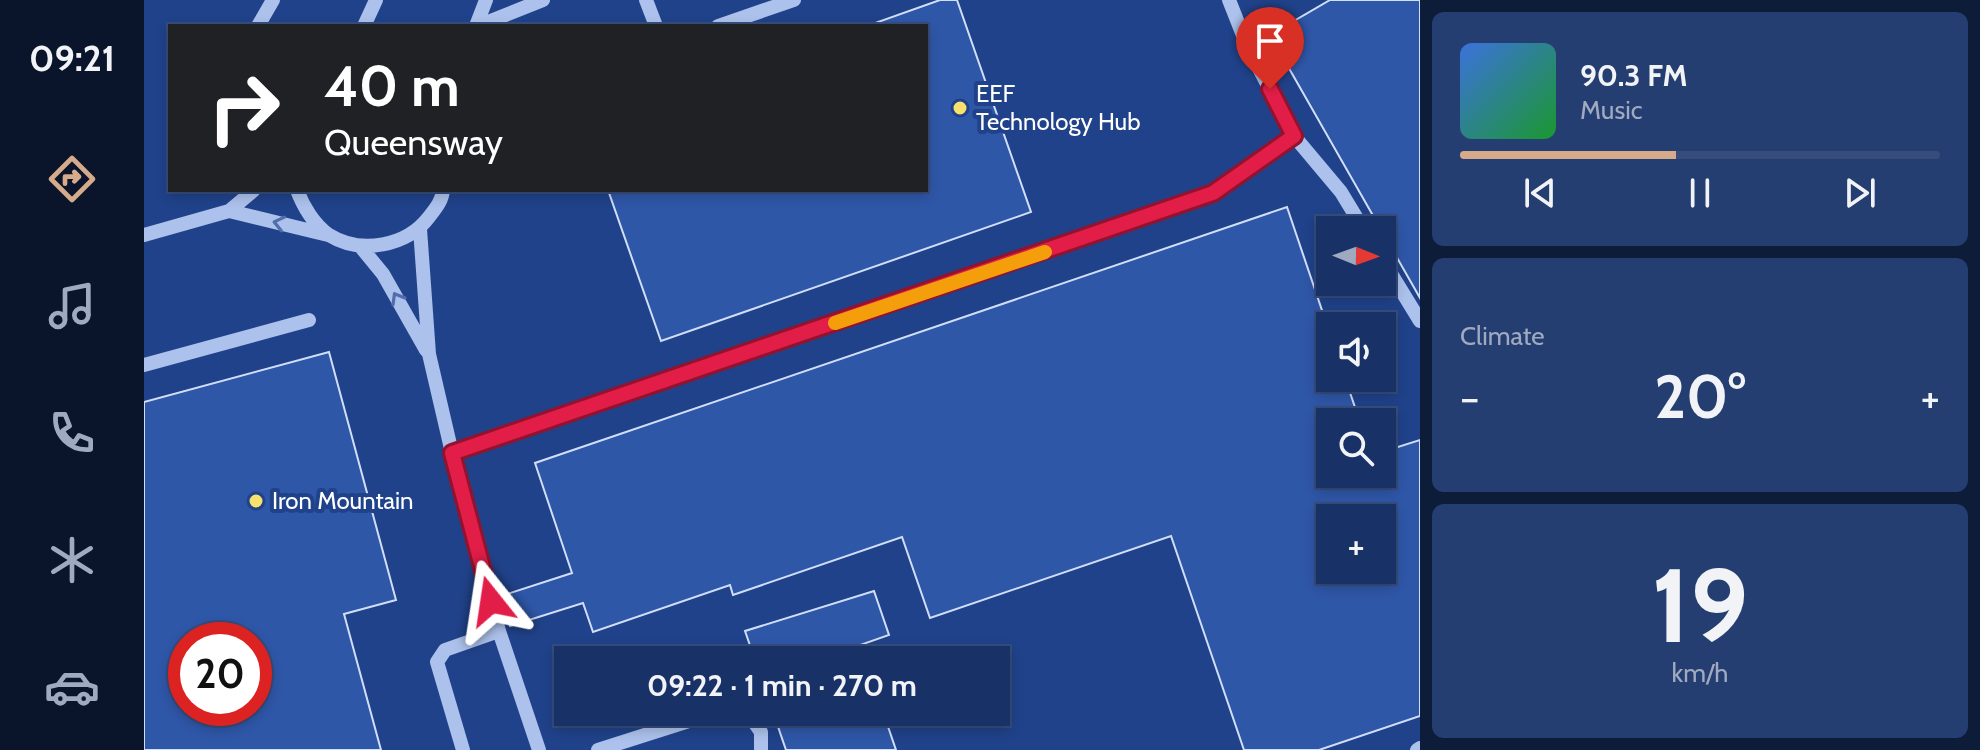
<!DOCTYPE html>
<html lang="en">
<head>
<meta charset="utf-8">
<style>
  :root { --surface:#183268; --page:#253e71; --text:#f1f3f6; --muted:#9faac0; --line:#364d7c; --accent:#d6ab8b }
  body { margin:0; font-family:Cabin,sans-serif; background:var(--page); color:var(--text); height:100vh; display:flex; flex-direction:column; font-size:30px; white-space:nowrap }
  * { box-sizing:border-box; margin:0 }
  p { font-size:26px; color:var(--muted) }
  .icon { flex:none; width:44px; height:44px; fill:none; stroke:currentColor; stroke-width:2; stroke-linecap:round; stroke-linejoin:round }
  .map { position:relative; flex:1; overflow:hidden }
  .sheet { display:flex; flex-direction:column; gap:12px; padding:12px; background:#0d1c39; width:560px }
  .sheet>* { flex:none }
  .hud { position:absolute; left:24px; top:24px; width:760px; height:168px; border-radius:0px; box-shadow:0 4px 12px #0003,0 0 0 2px var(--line); background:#202124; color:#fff; overflow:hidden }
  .needle { width:52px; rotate:91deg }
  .buttons { position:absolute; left:1172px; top:216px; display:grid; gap:16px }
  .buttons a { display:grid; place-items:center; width:80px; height:80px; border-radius:0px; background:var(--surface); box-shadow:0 4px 12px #0003,0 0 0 2px var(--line); font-size:40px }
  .speed { position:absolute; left:24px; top:622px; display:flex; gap:16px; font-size:40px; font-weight:700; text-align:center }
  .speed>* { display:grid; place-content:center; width:104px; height:104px; border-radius:50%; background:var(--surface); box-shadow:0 4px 12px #0003,0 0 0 2px var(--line); line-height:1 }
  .speed .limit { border:12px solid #d22; background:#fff; color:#111 }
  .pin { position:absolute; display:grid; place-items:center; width:68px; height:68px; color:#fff; margin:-82px -34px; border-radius:50% 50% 50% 0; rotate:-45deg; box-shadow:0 0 8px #0007 }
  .pin .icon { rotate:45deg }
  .me { position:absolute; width:88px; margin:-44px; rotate:345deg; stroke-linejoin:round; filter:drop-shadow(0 0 6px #0008) }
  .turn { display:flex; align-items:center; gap:28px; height:168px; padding:0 24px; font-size:36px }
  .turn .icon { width:104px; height:104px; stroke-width:2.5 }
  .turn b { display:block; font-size:56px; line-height:68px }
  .big { font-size:60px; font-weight:800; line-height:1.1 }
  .sheet .widget { flex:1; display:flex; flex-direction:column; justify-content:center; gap:12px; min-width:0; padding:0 28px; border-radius:12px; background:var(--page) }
  .sheet .dial { align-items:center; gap:0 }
  .dial b { font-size:104px; line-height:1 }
  .song { display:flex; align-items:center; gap:24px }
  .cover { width:96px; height:96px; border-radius:12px; background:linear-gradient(135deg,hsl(220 70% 55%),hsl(130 70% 35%)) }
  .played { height:8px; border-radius:4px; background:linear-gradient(90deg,var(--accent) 45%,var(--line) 45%) }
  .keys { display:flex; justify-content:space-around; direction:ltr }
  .heat { display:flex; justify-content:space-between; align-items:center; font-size:44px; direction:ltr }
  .trip { position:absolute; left:410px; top:646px; width:456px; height:80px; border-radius:0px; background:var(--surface); box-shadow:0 4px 12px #0003,0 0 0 2px var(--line); font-weight:800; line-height:80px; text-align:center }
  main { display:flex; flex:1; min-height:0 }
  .tab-bar { display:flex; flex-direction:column; width:144px; justify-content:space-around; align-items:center; background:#0a142a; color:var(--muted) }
  .tab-bar .icon { width:56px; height:56px }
  .tab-bar .active { color:var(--accent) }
  .tab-bar b { font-size:36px; color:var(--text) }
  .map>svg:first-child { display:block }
  .building { fill:#2f57a8; stroke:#d1def8; stroke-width:2; fill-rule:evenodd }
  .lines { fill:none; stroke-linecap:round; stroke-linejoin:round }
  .minor { stroke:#acc1eb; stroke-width:14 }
  .oneway { stroke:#516eac }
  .route-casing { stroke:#92132f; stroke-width:20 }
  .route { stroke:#e11d48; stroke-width:14 }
  .slow { stroke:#f59e0b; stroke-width:14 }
  .poi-dot { fill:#f9e16d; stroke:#20428a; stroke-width:3 }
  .labels { text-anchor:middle; stroke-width:8; stroke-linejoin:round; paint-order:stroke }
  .poi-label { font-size:24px; fill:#fff; stroke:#20428a; text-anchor:start }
</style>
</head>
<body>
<main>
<nav class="tab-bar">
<b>09:21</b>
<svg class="icon active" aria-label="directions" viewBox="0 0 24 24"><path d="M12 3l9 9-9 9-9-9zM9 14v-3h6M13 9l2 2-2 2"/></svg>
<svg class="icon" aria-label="music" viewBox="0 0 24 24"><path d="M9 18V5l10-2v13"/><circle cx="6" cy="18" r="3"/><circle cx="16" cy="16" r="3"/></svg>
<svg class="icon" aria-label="phone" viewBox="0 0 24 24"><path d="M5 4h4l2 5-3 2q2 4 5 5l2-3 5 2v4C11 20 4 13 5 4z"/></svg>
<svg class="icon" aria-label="climate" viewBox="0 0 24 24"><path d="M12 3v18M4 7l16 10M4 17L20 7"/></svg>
<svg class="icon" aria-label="car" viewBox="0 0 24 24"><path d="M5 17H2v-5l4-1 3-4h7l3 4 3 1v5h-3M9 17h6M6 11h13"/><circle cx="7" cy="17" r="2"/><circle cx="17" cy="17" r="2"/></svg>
</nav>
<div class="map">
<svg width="1276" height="750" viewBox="0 0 1276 750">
  <rect width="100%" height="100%" fill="#20428a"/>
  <path class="building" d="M796,0H813L887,212L517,341L464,190H782V26H732L731,23Z
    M1186,0H1276V298L1126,35Z
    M1143,207L1186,334V378H1201L1216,422H1186V474H1238V452L1276,440V716L1175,750H1100L1027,536L786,618L758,537L589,595L586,585L449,632L439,603L366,626L357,596L428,573L391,463ZM1186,518H1238V570H1186Z
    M185,352L252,600L200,614L237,750H0V402ZM42,640H110V708H42Z
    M730,591L745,635L716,645L721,660H611L601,631Z
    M629,712H739L752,750H642Z"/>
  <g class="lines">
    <path class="minor" d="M502,0L512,26
      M1085,0L1102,43L1150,136L1197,192L1220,230
      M114,26L129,0
      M220,26L232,0
      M332,26L342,0
      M334,26L399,0
      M574,26L650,0
      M153,190C159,206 170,225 185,235C217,255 263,246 285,217C292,208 298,201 299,190
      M85,211L184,235
      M276,229L285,354L308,453L355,631L395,750
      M0,235L85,211L110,190
      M216,246L239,274L282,350
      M1238,259L1276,321
      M0,365L165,320
      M308,453L1069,193L1150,136
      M603,712L617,732V750
      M319,750L293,662L301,650L355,631
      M454,750L573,712
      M1273,750L1276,748"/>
  </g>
  <defs><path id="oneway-chevron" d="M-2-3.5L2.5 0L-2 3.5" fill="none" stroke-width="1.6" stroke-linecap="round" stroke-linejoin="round" transform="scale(2)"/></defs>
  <g class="oneway">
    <use href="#oneway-chevron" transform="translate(135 223) rotate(-167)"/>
    <use href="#oneway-chevron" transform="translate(253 298) rotate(-120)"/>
  </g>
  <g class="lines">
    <g class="route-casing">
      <path id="route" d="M347,601L308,453L1069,193L1150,136L1126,89"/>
    </g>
    <use href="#route" class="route"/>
    <path class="slow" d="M691,323L901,252"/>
  </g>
  <g class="poi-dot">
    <circle cx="816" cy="108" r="8"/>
    <circle cx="112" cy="501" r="8"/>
  </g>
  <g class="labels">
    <g class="poi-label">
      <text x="832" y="102">EEF<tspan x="832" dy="28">Technology Hub</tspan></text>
      <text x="128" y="509">Iron Mountain</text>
    </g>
  </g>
</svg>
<div class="buttons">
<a><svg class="needle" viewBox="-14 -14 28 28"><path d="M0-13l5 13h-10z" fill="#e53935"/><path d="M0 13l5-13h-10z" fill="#9faac0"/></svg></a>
<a><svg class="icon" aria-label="sound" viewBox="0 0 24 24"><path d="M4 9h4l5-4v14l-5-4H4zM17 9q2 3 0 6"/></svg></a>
<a><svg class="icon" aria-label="search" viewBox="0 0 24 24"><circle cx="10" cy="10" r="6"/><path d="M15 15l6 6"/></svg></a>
<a>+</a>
</div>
<div class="speed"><div class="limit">20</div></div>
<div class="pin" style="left:1126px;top:89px;background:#d93025"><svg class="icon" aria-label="arrive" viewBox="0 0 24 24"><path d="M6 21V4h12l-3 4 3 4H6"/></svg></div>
<svg class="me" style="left:347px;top:601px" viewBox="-20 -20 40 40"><path d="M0-17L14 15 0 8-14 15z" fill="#e11d48" stroke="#fff" stroke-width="4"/></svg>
<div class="trip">09:22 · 1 min · 270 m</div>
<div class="hud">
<div class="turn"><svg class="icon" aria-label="right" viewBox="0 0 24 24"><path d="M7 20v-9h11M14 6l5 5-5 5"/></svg><div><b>40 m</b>Queensway</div></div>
</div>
</div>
<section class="sheet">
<div class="widget">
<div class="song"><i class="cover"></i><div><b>90.3 FM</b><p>Music</p></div></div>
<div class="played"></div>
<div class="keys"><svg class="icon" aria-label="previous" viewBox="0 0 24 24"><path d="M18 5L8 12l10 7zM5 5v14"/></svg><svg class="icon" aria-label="pause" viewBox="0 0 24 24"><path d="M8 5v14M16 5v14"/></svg><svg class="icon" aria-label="next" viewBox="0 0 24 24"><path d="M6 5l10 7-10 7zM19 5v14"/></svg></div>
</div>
<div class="widget"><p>Climate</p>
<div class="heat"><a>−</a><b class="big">20°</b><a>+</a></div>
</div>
<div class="widget dial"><b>19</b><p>km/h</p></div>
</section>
</main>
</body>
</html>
